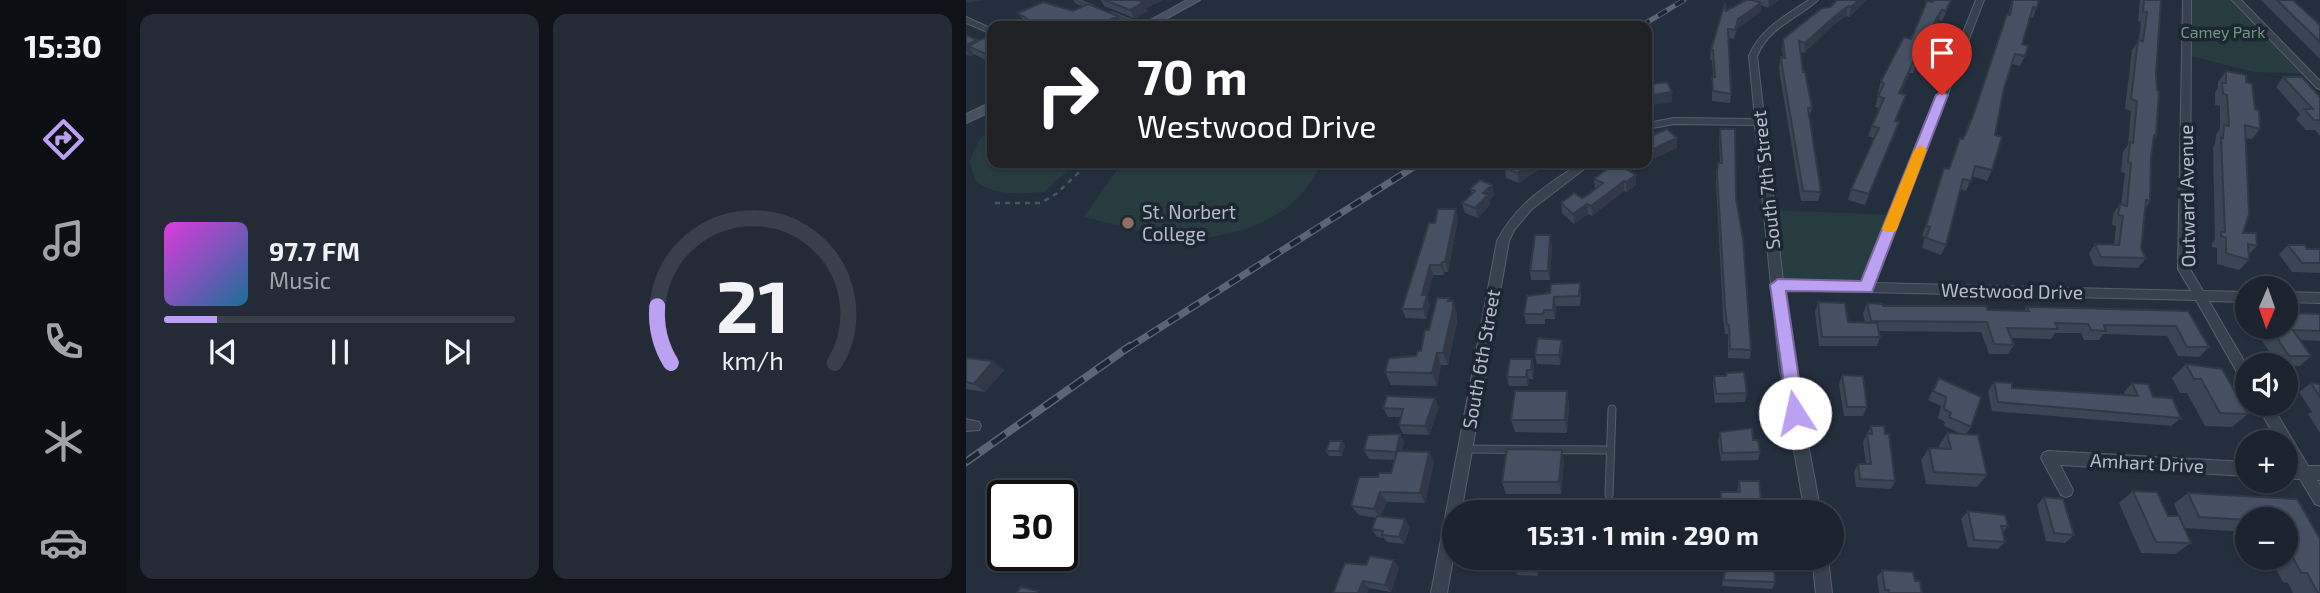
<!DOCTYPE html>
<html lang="en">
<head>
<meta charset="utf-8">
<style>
  :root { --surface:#1b232e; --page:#242b36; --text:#f1f3f6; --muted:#a0a4aa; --line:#39404a; --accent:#bca0f2 }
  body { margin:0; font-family:"Exo 2",sans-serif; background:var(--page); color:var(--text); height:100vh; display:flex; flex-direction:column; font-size:26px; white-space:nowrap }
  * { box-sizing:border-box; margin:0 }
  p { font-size:23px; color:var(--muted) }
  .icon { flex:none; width:38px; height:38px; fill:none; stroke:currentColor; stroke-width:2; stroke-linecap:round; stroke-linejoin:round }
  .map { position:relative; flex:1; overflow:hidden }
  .panel { display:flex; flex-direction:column; gap:14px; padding:14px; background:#0f1319; width:840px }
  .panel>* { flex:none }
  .top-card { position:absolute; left:21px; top:21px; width:665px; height:147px; border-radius:14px; box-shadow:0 2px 5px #0004,0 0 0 2px var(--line); background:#202124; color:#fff; overflow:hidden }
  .needle { width:46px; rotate:182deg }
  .tools { position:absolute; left:1269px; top:276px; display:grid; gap:14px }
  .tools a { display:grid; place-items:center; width:63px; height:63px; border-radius:50%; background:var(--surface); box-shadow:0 2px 5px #0004,0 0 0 2px var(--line); font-size:35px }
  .speed { position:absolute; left:21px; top:480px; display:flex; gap:14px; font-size:35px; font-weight:700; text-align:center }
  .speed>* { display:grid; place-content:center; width:91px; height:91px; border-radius:50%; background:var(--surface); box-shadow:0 2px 5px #0004,0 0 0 2px var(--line); line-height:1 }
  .speed .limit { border:4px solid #111; border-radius:10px; background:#fff; color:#111 }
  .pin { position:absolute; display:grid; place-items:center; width:60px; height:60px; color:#fff; margin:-72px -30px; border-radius:50% 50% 50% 0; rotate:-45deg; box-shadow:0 0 7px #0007 }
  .pin .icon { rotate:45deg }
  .me { position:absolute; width:77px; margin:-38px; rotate:350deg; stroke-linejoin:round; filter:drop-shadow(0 0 5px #0008) }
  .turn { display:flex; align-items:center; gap:24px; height:147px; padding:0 35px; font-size:32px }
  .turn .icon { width:91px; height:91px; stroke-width:2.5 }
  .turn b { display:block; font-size:49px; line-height:60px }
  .panel .card { flex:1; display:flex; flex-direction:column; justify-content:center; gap:10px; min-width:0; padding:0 24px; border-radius:14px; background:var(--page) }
  .panel .dial { align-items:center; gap:0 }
  .dial svg { height:182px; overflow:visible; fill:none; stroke:var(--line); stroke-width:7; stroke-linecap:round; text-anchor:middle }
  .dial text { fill:var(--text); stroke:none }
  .song { display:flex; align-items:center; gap:21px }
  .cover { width:84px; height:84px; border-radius:10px; background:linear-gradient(135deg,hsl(300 70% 55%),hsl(200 70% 35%)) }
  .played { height:7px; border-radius:4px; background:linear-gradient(90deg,var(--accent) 15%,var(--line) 15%) }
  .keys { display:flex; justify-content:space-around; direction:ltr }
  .panel .tiles { flex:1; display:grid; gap:14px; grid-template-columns:repeat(2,1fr) }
  .trip { position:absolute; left:476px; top:500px; width:402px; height:70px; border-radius:35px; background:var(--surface); box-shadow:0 2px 5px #0004,0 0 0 2px var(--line); font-weight:700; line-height:70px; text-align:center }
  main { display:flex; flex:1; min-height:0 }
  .menu { display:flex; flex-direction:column; width:126px; justify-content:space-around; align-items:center; background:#0b0e12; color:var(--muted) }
  .menu .icon { width:49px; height:49px }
  .menu .on { color:var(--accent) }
  .menu b { font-size:32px; color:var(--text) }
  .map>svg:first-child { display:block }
  .green { fill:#263c3f }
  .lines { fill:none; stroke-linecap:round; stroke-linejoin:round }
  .service-far1-casing { stroke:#565f6c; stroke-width:5 }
  .service-casing { stroke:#565f6c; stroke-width:9 }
  .minor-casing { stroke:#565f6c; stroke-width:2 }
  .secondary-casing { stroke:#565f6c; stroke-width:2 }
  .path { stroke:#44595c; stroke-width:2.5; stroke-dasharray:5 5; stroke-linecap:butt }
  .service-far1 { stroke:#38414e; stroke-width:4.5 }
  .service { stroke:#38414e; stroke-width:7 }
  .minor { fill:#38414e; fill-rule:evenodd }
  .secondary { fill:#465061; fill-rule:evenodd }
  .rail-far2-casing { stroke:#5a6575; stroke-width:5 }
  .rail-far1-casing { stroke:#5a6575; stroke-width:7 }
  .rail-casing { stroke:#5a6575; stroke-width:8 }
  .rail-far2 { stroke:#1d2633; stroke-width:3.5; stroke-dasharray:10; stroke-linecap:butt }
  .rail-far1 { stroke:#1d2633; stroke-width:4.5; stroke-dasharray:12; stroke-linecap:butt }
  .rail { stroke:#1d2633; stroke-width:5; stroke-dasharray:16; stroke-linecap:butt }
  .wall { fill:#3b4654 }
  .shaded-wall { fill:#303945 }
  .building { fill:#455162; stroke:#303945; stroke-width:2 }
  .route { fill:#bca0f2; stroke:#7a689d; stroke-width:2 }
  .slow { fill:#f59e0b }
  .education-dot { fill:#8d6e63; stroke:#1d2633; stroke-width:2.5 }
  .labels { text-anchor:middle; stroke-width:7; stroke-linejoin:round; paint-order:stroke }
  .far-park-label { font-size:16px; fill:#6b9a76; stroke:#1d2633 }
  .street-label { font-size:19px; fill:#b4bcc9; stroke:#1d2633 }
  .poi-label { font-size:19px; fill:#b4bcc9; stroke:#1d2633; text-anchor:start }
</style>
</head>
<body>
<main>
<nav class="menu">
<b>15:30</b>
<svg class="icon on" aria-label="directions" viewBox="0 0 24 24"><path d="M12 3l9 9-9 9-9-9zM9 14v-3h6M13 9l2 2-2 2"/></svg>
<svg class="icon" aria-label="music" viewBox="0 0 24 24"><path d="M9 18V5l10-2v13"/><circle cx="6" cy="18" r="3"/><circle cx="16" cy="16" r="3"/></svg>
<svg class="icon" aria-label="phone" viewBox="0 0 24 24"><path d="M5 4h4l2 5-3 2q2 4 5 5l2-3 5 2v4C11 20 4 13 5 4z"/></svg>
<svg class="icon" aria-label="climate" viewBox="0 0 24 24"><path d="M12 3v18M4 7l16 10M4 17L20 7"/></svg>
<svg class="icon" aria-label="car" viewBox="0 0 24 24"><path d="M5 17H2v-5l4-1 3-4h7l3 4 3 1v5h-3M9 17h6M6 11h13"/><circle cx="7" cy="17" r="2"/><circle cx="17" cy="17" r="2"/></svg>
</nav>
<section class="panel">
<div class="tiles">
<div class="card">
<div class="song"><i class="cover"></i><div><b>97.7 FM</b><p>Music</p></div></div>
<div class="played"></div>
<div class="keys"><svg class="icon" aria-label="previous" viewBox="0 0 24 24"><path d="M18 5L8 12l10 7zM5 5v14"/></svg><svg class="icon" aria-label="pause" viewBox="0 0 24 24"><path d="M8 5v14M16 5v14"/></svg><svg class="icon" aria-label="next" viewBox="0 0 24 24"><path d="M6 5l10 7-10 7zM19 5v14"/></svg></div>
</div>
<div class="card dial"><svg viewBox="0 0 100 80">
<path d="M14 69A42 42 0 1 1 86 69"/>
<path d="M14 69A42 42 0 0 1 8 44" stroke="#bca0f2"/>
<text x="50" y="56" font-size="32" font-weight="700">21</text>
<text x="50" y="72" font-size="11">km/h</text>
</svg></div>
</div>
</section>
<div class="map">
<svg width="1354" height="593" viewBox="0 0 1354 593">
  <rect width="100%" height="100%" fill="#242f3e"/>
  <path class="green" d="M1221,0H1270L1342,74L1288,72L1220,55Z
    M26,127V163H110L78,192C55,194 29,196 10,181L3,162L12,142Z
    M156,163H356C347,178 338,194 324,205C294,230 245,242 207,237C177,233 147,224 118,217Z
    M803,210L929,215L901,287L812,285Z"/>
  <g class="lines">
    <g class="service-far1-casing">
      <path id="service-far1" d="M111,1L126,7
        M146,14L177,26"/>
    </g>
    <g class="service-casing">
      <path id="service" d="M499,449L644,450
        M643,495L646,409"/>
    </g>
    <g class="minor-casing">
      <path id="minor" d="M843,0H852C831,19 803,27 791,56L817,281L897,283L1010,0H1018L909,283L1225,291L1212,269L1217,0H1225L1224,269L1237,291L1281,292V302L1243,301L1281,366V383L1276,381L1230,300L818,290L827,364L855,513H839L813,364L789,125L708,124L681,129V123L708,118L789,119L783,56C794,29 819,16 843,0Z
        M1266,0H1275L1354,81V89L1351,88Z
        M0,17L26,29V34L0,23Z
        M614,163H626L566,209L548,230L543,241L495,513H488V553L481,593H465L531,241C550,204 581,185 614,163Z
        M1320,292L1354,293V303L1320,302Z
        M1290,404H1305L1342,466H1354V480H1351L1354,485V506L1349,504L1334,479H1320V465H1326L1320,455V443H1313Z
        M0,419L13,422L15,426L13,430L0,431Z
        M1082,451L1281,462V476L1094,465L1107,490L1105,495L1100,497L1095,495L1075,458L1077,453Z
        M846,558H862L866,593H850Z"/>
    </g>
    <g class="secondary-casing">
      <path id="secondary" d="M221,0H234L187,26H174Z
        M26,102V111L0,123V114Z"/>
    </g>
    <path class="path" d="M29,203H75L90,194L123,163"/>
    <use href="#service-far1" class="service-far1"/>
    <use href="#service" class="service"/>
    <use href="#minor" class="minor"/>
    <use href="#secondary" class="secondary"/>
    <g class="rail-far2-casing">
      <path id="rail-far2" d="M675,26L718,0"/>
    </g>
    <g class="rail-far1-casing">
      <path id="rail-far1" d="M162,348L454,163"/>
    </g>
    <g class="rail-casing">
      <path id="rail" d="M0,462L164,346"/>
    </g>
    <use href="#rail-far2" class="rail-far2"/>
    <use href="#rail-far1" class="rail-far1"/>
    <use href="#rail" class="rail"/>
  </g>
  <path class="wall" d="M135,0H197L180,8L182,11L168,18L138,6Z
    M790,0H813L802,8L795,5L794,12L771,29L768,39L762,38L765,94L764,103L746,101V77H747L746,60H744L745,50L760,11Z
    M871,0H900L883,17L880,16L866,26L838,53L834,52L837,72L846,108L843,118L855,192L852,201H835L814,76L813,67L815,57H817L816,49L817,39L864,7Z
    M986,0L976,21L973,20L967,30L955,59L947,73H944L934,94L940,95L930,121L933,122L899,205L882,200L885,189L908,138L902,136L906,126L914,108L909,107L913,93L912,92L915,81L945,39L967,2Z
    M1046,0H1073L1067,18L1064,17L1056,44L1059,56L1054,66L1046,64L1038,88L1029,135L1026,170L1021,181L1006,176L1000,191L994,189L980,245L975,255L956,248L959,237L956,236L978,168L982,169L1004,124L1037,24L1041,14L1042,15Z
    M1174,0H1195L1190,74V136L1187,141L1185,157L1184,201L1179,209L1175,249L1180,258L1172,268L1128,266L1123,254L1129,244L1148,245L1150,226L1146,225L1147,214L1154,204L1155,205L1159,173L1155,172L1157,152L1162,145L1165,111L1159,109L1166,50L1173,40L1175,22L1172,21Z
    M1295,0H1327L1354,25V59Z
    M107,11L152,16L157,24L152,26H66L58,21L52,13Z
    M0,35L12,41L26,42V63L8,54L4,56L0,54Z
    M1260,71L1280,82L1294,129L1286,139L1279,138L1277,233L1291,246L1282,255L1283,260L1273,270L1251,264V248L1246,247V243L1249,239L1247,148L1249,144L1250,135L1254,129V106L1249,105V93L1252,88V82Z
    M1317,77L1354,97V136L1349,130H1340L1330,119L1334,114L1310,87Z
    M754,129L770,199L785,350L784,359L762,358V334H759L757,316L750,182L752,163H754L753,139Z
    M666,165V173L670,175V185L660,192L658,191L626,216L622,214L608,224L596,213L595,203L616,198L623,194L629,189L628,179Z
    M539,168L572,170L553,183L540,178Z
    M526,185L528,195L523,200L524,205L512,218L499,213L496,203L506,194L504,189Z
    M492,219L482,272H479L478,275H467L461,297L464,305L460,319L440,318L436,309L469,223Z
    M586,244L584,280H565L564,271Z
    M1322,245L1341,249H1354V273L1326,272L1313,254Z
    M615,293L614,306H590L589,319H579V324H560L558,314L561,296Z
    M483,298L484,301H487L491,314V322L482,365H475L471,386L425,385L419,372L450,356L455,351L463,330Z
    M852,302L882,322H899L897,313L901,303L917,306L1058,311L1061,307L1222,311L1243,347L1233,357L1212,356L1201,336L1137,334L1133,340H1118L1115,333H1089L1085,339L1045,338L1048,345L1042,354H1023L1015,332L913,331L914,337L911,346H853L849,312Z
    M1354,314V341L1334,340L1345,356L1334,366L1312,365L1287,327H1320Z
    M596,340L597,349L594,365L571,364L569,355Z
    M0,358L27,361L38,370L19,392L0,389Z
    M566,359L568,368L567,379H563L562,386H543L541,377Z
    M1220,364L1282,414L1266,427L1239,426L1221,393H1214L1206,378Z
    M876,375L901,407L897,416H878L873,384Z
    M748,376L781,393L779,402L749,403L747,385Z
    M973,378L1005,427L1000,434L1021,475L1011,487L960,484L955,460L963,448L973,449V446L981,433L996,434L978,426L979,422L972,418L975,406L962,400Z
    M1028,382L1046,388L1159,395L1158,392L1166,383L1187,397L1215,418L1205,426L1026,411L1022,391Z
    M1345,383L1354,384V433L1342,414L1346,412L1333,392Z
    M601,391L603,404L601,433L549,432L545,420Z
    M473,407L463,435L437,434L433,425L435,417H422L417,408Z
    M905,426L929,481L925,489L890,487L888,472L892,464H900L897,442Z
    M754,432L787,440L794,452L792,460L755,461L752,441Z
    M434,434L438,442L436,451L463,452L468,462L459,503L421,502L415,516L444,527L438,544L421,542L418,538L411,537L406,529L410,518L393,515L385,506L425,473L429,460L403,459L398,450Z
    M376,441L379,445L376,456H363L360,451Z
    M596,450L598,462L595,494H540L536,482Z
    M773,481L795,501L803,513H753L755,492H771Z
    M1167,491L1202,516H1213L1208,504L1222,493L1331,499L1354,593H1327L1322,583L1317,582L1304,558H1320V520H1281V532L1218,528L1225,543L1209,554L1175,553L1153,503Z
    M1078,497L1108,535L1099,543L1080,541L1071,505Z
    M1002,511L1042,526L1037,532L1039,542L1032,549L1002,547L995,519Z
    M538,558H574L572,576L551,575L549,568L550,559Z
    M759,558H802L803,568L809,582L806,589L756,586Z
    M428,560L433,568L425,592L403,588L401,593H367L400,565Z
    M916,570L949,581L956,593H913L911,577Z"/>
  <path class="shaded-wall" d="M0,0H16L0,3Z
    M177,0H197L180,8L182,11L168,18L164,10Z
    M803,0H813L802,8Z
    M893,0H900L883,17L885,7Z
    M795,3L794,12L771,29L768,39L772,19Z
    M882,6L880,16L866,26L838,53L839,43L868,17Z
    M976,10L973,20L967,30L955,59L947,73L950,63Z
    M152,16L157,24L152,26H130Z
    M11,40L18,49L2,46L8,54L4,56L0,50V45Z
    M947,62L944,73L929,104L933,93Z
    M706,92V102L681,106V96Z
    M933,122L930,132L899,205L903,194Z
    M711,138V148L681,162V152Z
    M567,163H571L572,170L553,183L551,173Z
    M666,165V175L660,169Z
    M670,175V185L660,192V182Z
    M658,181V191L626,216L625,206Z
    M526,185L528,195L523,200L524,205L512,218L509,208L517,193Z
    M621,204L622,214L608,224L607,214Z
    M490,209L492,219L482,272L479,262Z
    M584,235L586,244L584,280L582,271Z
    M476,262L479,272L478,275L475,265Z
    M464,265L467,275L461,297L464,305L460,319L457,309L456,295Z
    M588,297L590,306L589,319L587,310Z
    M483,298L487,310V301L491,314V322L482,365L477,353Z
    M596,340L597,349L594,365L593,355Z
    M471,353L475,365L471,386L466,373Z
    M566,359L568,368L567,379L565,370Z
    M27,361L38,370L19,392L8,384Z
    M561,370L563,379L562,386L560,377Z
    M601,391L603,404L601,433L599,420Z
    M469,398L473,407L463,435L459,426Z
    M434,434L438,442L434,460L430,452Z
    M376,441L379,445L376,456L373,451Z
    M596,450L598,462L595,494L593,482Z
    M463,452L468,462L459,503L454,493Z
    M414,492L421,502L414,518L408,509Z
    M439,519L444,527L438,544L433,537Z
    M571,558H574L572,576L570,569Z
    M428,560L433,568L425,592L419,585Z
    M397,581L403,588L401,593H392Z"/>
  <path class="building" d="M138,0H177L174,1L177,3L164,10Z
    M780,0H787L795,3L772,19L769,30L762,29L765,94L747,91L746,77H749L747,50H745L759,3L760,11Z
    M871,0H893L885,7L882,6L868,17L839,43L833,41L837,72H839L846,108H842L855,192L837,191L816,66L815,57L819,58L817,39L856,8L864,7Z
    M968,0H985L980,11L976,10L970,19L958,49L950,63L947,62L933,93L940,95L929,121L933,122L903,194L885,189L913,128L906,126L918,98L912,96L918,84L915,81L938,37L945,39L961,1L967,2Z
    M1047,0H1073L1071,8L1067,7L1056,44L1062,46L1059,56L1049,54L1038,88L1029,135L1036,137L1026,170L1009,166L1005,181L997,179L980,245L960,238L964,227L960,226L978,168L983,169L992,144L994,138L997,139L1007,116L1041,14L1044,15Z
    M1178,0H1195L1190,74L1191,90L1193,91L1190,136L1188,135L1185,157L1184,201L1180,200L1175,249L1180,258L1135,257L1129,244L1153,245L1157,216L1152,215L1154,204L1161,206L1165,163L1162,162L1164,142L1167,143L1171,101L1165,99L1172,40L1177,41L1181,12H1177Z
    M1311,0H1327L1354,25V42Z
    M77,2L107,11L122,4L152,16L130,26H73L52,13Z
    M0,35L11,40L0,45Z
    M18,38L26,42V57L2,46Z
    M1260,71L1280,75V82L1286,84L1289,109L1293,110L1294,129L1279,125L1283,214L1277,233H1290L1291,246L1282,244L1283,260L1260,253V238L1255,236V232H1259L1255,137L1257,138L1258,125L1263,126L1261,95L1257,94L1256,83H1260Z
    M1317,77H1336L1354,97V120H1348L1338,109H1347Z
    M701,82L706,92L681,96V85Z
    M701,129L711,138L681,152V138Z
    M754,129H769L770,199L777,238L785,350L764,349L763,325H761L759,306L751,172L752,163H756Z
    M546,163H567L551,173L539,168Z
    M649,163H663L666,165L660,169L670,175L660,182L658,181L625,206L621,204L607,214L595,203L608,193L616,198L623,194L637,183L628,179Z
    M514,180L526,185L517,193L522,195L509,208L496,203L509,191L504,189Z
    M472,209H490L479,262H476L475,265H464L456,295H461L457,309H436L463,223H469Z
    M569,235H584L582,271H564Z
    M1322,245H1339L1341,249H1354V263H1336Z
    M614,283L613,296L588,297L587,310H578L577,314H558L561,296L584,293L585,284Z
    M471,298H483L482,301H487V309L477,353H471L466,373L419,372L423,358L450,356L452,351H455L459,330H463Z
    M852,302L879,303L882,322L911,323L914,337H856Z
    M901,303L916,304L917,306H1020L1022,310L1063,311L1061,307L1222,311L1243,347H1221L1210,326L1138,325L1140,331L1125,330L1122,324L1089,323L1092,329L1041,328L1048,345L1028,344L1021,322L905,321Z
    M1320,313L1354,314V331L1327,330L1345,356H1323L1304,327H1320Z
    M572,338L596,340L593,355H569Z
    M0,358L27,361L8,384L0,382Z
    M544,359H566L565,370H561L560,377H541Z
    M1220,364L1256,369L1282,414L1254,413L1235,379H1228Z
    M778,372L781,393L750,394L748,376H760V373Z
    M876,375L897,376L901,407H881Z
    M973,378L1015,397L1005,427L983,417L985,413L978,409L980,397L967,391Z
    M1028,382L1046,383V388L1172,396L1166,383L1182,384L1187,397L1206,398L1215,418L1032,402Z
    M1345,383L1354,384V397Z
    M549,391H601L599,420H545Z
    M421,396L469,398L459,426L433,425L437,409L417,408Z
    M905,426H918L919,434H923L929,481L894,479L892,464H905L901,433L906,434Z
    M786,428L787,440H792L794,452L756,453L754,432Z
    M981,433L1012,435L1021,475L968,472L963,448L985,449Z
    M434,434L430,452L398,450L402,435Z
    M364,441H376L373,451H360Z
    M541,449L596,450L593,482H536Z
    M431,451L463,452L454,493L414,492L408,509L385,506L393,477H412L413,473H425Z
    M773,481H793L795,501H801L803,513H755V492H774Z
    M1167,491L1191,492L1202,516H1213L1225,543L1190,542Z
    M1222,493L1331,499L1354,539V593H1352L1341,573H1335L1320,544V520H1281L1233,517Z
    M1078,497L1097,499L1108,535L1088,533Z
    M1002,511L1039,515L1042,526H1035L1039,542L1008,540Z
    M411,516L439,519L433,537L416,535L417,531L406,529Z
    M404,556L428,560L419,585L397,581L392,593H367L379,563L400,565Z
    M550,558H571L570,569L549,568Z
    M760,558H802L803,568H808L809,582L758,580Z
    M916,570L947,572L949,581H954L956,593H923V590H919Z
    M55,587L72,591L70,593H51Z"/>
  <path class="route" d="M976,92L982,95L906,292L820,291L838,413L836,419L829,421L823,419L804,285L812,279L895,281L970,95Z"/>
  <path class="slow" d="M955,145L961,150L931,229L929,232H919L916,229L948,150Z"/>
  <circle class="education-dot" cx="162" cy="223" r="7"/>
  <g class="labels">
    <g class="far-park-label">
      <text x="1257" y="38">Camey Park</text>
    </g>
    <g class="street-label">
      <text transform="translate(800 180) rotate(-96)" y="7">South 7th Street</text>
      <text transform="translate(1221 196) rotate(-91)" y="7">Outward Avenue</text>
      <text transform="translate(1046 291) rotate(1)" y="7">Westwood Drive</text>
      <text transform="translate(515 359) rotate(-80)" y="7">South 6th Street</text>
      <text transform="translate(1181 463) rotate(3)" y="7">Amhart Drive</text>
    </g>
    <g class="poi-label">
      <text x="176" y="219">St. Norbert<tspan x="176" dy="22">College</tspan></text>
    </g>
  </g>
</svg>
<div class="tools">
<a><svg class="needle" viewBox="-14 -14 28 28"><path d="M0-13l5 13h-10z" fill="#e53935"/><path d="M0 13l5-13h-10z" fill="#a0a4aa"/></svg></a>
<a><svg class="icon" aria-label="sound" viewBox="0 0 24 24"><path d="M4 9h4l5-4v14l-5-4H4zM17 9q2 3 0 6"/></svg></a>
<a>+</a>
<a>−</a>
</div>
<div class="speed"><div class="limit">30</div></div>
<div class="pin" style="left:976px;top:95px;background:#d93025"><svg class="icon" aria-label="arrive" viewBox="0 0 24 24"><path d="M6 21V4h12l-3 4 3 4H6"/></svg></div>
<svg class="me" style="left:829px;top:413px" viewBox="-20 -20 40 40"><circle r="19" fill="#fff"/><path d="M0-13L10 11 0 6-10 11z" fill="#bca0f2"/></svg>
<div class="trip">15:31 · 1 min · 290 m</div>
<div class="top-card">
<div class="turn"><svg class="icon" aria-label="right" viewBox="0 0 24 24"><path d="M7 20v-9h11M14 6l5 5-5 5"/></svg><div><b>70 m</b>Westwood Drive</div></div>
</div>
</div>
</main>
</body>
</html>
